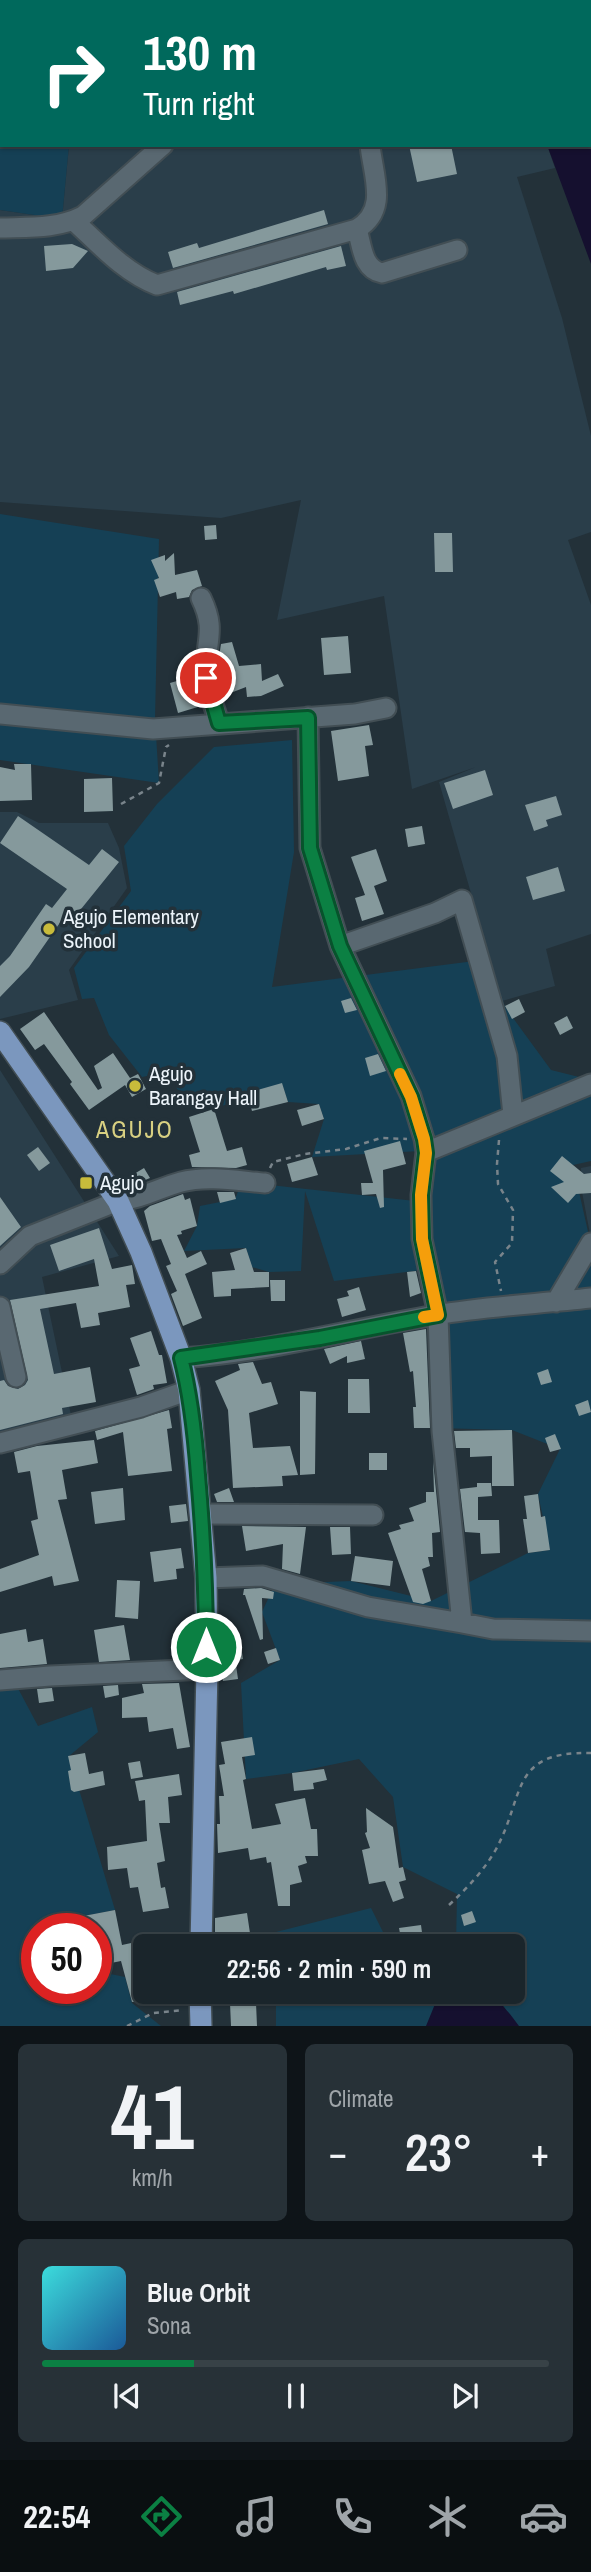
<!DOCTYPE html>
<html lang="en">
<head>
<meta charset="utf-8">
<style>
  :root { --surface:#1a252b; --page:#273137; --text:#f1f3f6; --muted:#9fa5a9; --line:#384247; --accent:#0b8043 }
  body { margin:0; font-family:"Archivo Narrow",sans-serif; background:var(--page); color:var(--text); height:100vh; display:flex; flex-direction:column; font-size:26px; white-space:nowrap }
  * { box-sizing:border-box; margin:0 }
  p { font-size:23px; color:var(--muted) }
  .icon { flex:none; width:38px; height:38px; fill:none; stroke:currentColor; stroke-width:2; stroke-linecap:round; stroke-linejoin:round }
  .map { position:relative; height:2026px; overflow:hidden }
  .details { display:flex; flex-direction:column; gap:18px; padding:18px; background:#0e1418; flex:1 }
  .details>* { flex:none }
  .hud { position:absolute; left:0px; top:0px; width:592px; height:147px; box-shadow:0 2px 5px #0004,0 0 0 2px var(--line); background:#00695c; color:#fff; overflow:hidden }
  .speed { position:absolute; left:21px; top:1913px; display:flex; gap:14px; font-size:35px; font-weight:700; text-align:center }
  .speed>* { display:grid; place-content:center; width:91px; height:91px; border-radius:50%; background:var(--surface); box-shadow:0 2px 5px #0004,0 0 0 2px var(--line); line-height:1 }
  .speed .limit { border:10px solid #d22; background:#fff; color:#111 }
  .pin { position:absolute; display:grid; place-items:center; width:60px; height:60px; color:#fff; margin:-30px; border:4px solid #fff; border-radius:50%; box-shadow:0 2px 7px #0007 }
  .me { position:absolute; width:77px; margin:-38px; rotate:0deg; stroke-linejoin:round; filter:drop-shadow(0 0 5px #0008) }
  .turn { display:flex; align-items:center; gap:24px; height:147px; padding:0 28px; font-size:32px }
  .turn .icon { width:91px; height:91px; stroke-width:2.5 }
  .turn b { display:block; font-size:49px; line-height:60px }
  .big { font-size:52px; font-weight:600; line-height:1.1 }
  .details .card { flex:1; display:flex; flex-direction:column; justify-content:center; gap:10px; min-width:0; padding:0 24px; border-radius:10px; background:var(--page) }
  .details .dial { align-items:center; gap:0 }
  .dial b { font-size:91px; line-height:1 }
  .song { display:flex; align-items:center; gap:21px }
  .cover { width:84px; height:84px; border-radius:10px; background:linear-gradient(135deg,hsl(180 70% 55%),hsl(210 70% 35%)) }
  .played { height:7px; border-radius:4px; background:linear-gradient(90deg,var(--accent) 30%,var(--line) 30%) }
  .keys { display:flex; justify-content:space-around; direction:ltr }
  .heat { display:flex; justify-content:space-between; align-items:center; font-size:38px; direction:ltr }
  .details .tiles { flex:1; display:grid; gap:18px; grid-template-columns:1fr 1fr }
  .card:last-child { grid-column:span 2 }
  .trip { position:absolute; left:133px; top:1934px; width:392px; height:70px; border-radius:10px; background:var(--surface); box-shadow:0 2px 5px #0004,0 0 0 2px var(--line); font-weight:600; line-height:70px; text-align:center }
  .menu { display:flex; height:112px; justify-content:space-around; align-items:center; background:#0a0f11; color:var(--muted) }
  .menu .icon { width:49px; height:49px }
  .menu .on { color:var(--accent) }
  .menu b { font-size:32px; color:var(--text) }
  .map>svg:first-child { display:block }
  .built { fill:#2a3e4a }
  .green { fill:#154055 }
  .water { fill:#15102f }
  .building { fill:#85999c }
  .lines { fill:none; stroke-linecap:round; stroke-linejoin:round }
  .minor-casing { stroke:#424e54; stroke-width:23 }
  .major-casing { stroke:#424e54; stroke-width:24 }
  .path { stroke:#79848b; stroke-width:2.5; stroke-dasharray:5 5; stroke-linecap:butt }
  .minor { stroke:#596871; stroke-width:19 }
  .major { stroke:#7b97be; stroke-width:21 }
  .route-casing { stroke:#07532c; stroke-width:18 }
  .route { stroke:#0b8043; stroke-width:12 }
  .slow { stroke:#f59e0b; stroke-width:12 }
  .poi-dot { fill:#c8bb3b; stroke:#233139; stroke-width:2.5 }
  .labels { text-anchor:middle; stroke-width:7; stroke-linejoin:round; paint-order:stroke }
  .poi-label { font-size:21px; fill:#ecf4fa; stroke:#233139; text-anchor:start }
  .quarter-label { font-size:24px; letter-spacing:2px; fill:#d8d082; stroke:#233139 }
</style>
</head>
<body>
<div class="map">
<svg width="591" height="2026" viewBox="0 0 591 2026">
  <rect width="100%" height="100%" fill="#233139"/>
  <path class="built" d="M42,0H500L501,2H45Z
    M69,145H547L555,168L517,177L562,318L591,436V532L568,540L591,605V934L546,949L555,986L502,1001L439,782L476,767L412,789L384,596L277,620L301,500L221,518L0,502V210L62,219Z
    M0,812H17L39,823H108L119,848L127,888L69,970L78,1000L0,1019Z
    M0,1070L119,1256L42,1277L72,1420L0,1435Z
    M591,1166V1239L582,1192L581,1168Z"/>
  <path class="green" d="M0,0L45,2H2V145H69L62,219L0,210Z
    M0,514L159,539L155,719L159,783L0,760Z
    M292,740L294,852L272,987L490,959L505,1007L551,1070L591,1080V1161L573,1165L591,1245V2026H514L501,2001L487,1992H513V1946H456L457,1894L403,1867L393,1797L359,1759L292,1773L246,1779L241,1683L280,1660L262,1612L275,1584L351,1581L431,1601L528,1553L550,1550L538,1494L560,1449L512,1430L437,1428L420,1151L312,1157L324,1119L319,1104L288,1102L282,1084L214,1109L177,1089L173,1071L142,1077L109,1035L94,998L82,999L74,968L131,891L124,846L157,804L214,747Z
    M242,1182L415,1201L422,1270L334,1281L305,1191L301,1271L269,1272L252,1267L246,1248L184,1251L197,1226L200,1206L235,1199Z
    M13,1679L38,1726L92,1707L98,1732L69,1756L115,1910L74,1918L76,1928H37V1988H96V1971L125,1977L132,2003L161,2026H0V1681Z
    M371,1908L390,1946H276V1932Z
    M276,1992H449L438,2026H276Z"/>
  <path class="water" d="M500,0H591V264L547,145H590V2Z
    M440,1992C486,1992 490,1986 519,2026H426Z"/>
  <path class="building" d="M409,145H451L457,174L417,182Z
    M324,210L328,224L173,268L168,252L197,243L199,248Z
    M72,244L88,251L73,268L46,271L44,246Z
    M341,246L346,266L327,270L326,267L234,294L233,291L180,305L177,292Z
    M216,525L217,539L205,540L204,526Z
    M434,533H452L453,572H435Z
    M174,553L175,575L197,570L202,586L192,590L189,597L177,599L176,592L160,597L154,580L159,578L151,560L165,555V561Z
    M348,636L351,673L324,675L321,638Z
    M232,642L239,666L261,664L262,681L278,674L284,686L261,696L247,697L246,687L228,694L221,675H218V663L221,644Z
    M194,676L201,706L178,713L170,683Z
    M369,725L373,745L365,746L369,776L338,781L331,731Z
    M14,764H31L32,800L0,801V767L15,770Z
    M485,770L493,795L453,809L444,783Z
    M112,778L113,811L84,812V779Z
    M556,796L562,815L546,820L548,826L534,831L525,805Z
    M18,816L89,865L102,849L119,862L73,919L66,914L29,967L0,997V966L10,956L46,904L52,908L67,889L0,843Z
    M422,826L425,844L408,847L405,829Z
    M376,849L387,881L374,886L384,914L362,921L355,898L365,895L351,857Z
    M558,867L565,891L533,900L526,877Z
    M351,998L357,1010L345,1013L341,1001Z
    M519,999L525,1012L512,1019L505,1006Z
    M44,1012L98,1090L102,1088L94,1066L113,1053L130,1078L138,1074L146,1089L132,1097L125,1085L89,1110L70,1084L72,1082L44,1044L35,1050L20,1029Z
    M567,1016L573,1028L560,1035L554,1023Z
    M378,1054L386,1071L370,1076L365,1058Z
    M282,1083L288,1102L252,1111L247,1093Z
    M319,1104L324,1119L302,1126L297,1110Z
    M214,1109L227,1151L242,1147L247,1165L236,1168L192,1167L189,1155L200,1152L189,1117Z
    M400,1141L406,1164L383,1170L384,1207L380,1208L376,1194L362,1195L361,1183H373L364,1151Z
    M38,1147L50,1163L39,1171L27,1155Z
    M562,1156L584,1174L591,1173V1193L576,1194L568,1203L551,1187L564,1182L550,1171Z
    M312,1157L318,1175L292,1182L287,1164Z
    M144,1168L150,1178L128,1187L124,1180Z
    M217,1192H234L236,1199L220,1203Z
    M183,1194L185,1200L190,1198L197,1226L181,1231L182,1234L177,1235L187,1258L201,1251L207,1264L185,1274L202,1318L183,1326L171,1294L177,1291L166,1266L171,1264L161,1239L152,1241L144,1211L150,1206Z
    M0,1197L21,1227L0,1246Z
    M99,1228L112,1269L132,1265L135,1284L126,1285L130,1307L98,1313L100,1325L81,1328L76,1303L40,1309L54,1374L90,1367L96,1402L62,1408L63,1414L0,1430V1381L4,1380L8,1386L18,1389L25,1385L28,1380L10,1300L99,1286L94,1259L59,1271L50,1245Z
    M246,1248L254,1272H269V1287L231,1289V1296L214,1297L212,1272L235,1270L230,1253Z
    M416,1271L421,1293L410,1297L407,1272Z
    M270,1280H285V1301H271Z
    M359,1287L366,1310L342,1317L337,1299L349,1296L347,1291Z
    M426,1329L430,1428H414L413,1407H416L413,1371L410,1372L403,1333Z
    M151,1331L159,1355H162L167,1383L153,1385L154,1389L137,1395L129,1369L140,1366L130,1338Z
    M361,1341L365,1359L347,1363V1356L330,1364L324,1349Z
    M253,1362L262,1384L271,1382L278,1404L249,1413L253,1448L290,1446L298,1475L282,1476L283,1486L233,1488L228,1410L215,1381L240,1370L238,1364Z
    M548,1369L552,1382L541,1385L537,1373Z
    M348,1379H369L370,1413H348Z
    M300,1391L316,1392L315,1474L300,1475Z
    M588,1400L591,1412L579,1416L575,1405Z
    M169,1410L172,1428L167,1429L172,1471L128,1476L123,1432L97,1440L95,1431Z
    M512,1430L514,1486H492V1456L470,1457V1448H456L454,1431Z
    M555,1434L561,1449L550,1452L545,1438Z
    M94,1440L98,1463L62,1470L67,1499L58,1500L79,1581L54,1586L52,1576L0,1592V1569L39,1555L31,1521L38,1519L30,1471L18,1473L14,1452L37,1446Z
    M369,1453H387V1470H369Z
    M433,1460L440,1532L432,1533L433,1557H428L430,1566L422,1569L431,1601L423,1604L413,1602L388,1533L401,1529L399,1525L414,1521L409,1508L426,1502V1492H434Z
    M477,1483H491L492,1496L478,1497V1520H499L500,1553L481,1554L480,1533L465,1532L460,1489L477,1487Z
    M123,1488L125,1520L95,1524L91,1492Z
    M229,1488L234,1502H217L214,1494Z
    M538,1494L541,1517L545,1516L550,1550L528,1553L523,1519H527L524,1496Z
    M186,1504L188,1521L171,1523L169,1506Z
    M242,1526L306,1527L300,1574L282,1569L283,1544L246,1551Z
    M330,1527H350L351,1554L332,1555Z
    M181,1548L184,1568L176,1569L177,1579L154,1582L150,1552Z
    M355,1556L393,1561L390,1586L351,1581Z
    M117,1580L140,1581L138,1619L115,1617Z
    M261,1588L274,1592L273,1599L262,1598L263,1639L260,1640L245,1595H243L244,1589Z
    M124,1625L130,1660L99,1662L94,1630Z
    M26,1629L28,1642L43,1639L47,1664L0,1668V1634Z
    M239,1634L243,1659L227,1662L223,1637Z
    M276,1648L280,1660L268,1664L264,1652Z
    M236,1665L238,1679L223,1681L220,1668Z
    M179,1683L190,1747L177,1749L173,1728L149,1732L147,1717L122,1718V1698L144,1693L142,1684Z
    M118,1685L119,1695L105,1698L103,1686Z
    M52,1688L54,1701L39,1703L37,1689Z
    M252,1737L255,1755L242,1757L246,1779L243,1780L252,1829L281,1824L275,1804L305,1798L311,1829H317L318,1856H305L307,1863L298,1866L302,1882L290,1885V1906H278L271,1862L267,1863L266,1857L250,1860L248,1848L218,1853L217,1824H220L219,1796H224L219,1765L225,1764L221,1742Z
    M85,1753L89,1774L103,1771L105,1785L74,1792L71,1790L68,1771L71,1770L68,1756Z
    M140,1761L143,1777L131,1779L128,1763Z
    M324,1769L327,1780L313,1783L314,1789L294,1791L292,1773Z
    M179,1774L182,1795L168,1797L170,1823H159L165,1861L157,1863L161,1888L165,1887L169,1908L143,1912L138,1887L130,1888L127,1868L108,1870L107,1847L147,1841L145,1800L139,1801L135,1781Z
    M366,1808L393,1827L399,1868L403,1867L406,1880L399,1882L404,1898L393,1902L385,1881L369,1884L362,1850L370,1848L365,1833L367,1832Z
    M115,1910L122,1945L145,1940V2000L132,2002L121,1961L96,1966V1928H75L73,1918Z
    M472,1911L476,1922L464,1926L461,1915Z
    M247,1913L251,1940L215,1946V1918Z
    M421,1925L423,1940L402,1944L399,1928Z
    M172,1932L174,1946H153L151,1935Z
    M230,2003H256L257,2026H231Z"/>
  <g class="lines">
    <g class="minor-casing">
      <path id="minor" d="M177,0L178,2
        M74,221C99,244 125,273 157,285L357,229C389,210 373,176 370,145
        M0,228C29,227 57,229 83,216L163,145
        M357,229C362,245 362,269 382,273L457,250
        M201,598C217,631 205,640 206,674C207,690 215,708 219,723
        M0,714L153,729L355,714L386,708
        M308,717L310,848L340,946L411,1096L424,1139L426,1152L421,1195L422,1239L438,1315L442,1431L462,1623L493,1629L591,1631
        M340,946L435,913L462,900L507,1056L513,1115
        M426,1152L591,1084
        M0,1264L30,1236L118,1201C141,1199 159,1188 181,1182C207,1175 239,1181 265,1183
        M556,1302L591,1243
        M0,1307L16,1377
        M181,1358C267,1352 351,1329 436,1315C487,1306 539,1304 591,1298
        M0,1443L141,1407L189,1390
        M201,1514L373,1515
        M206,1578L263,1576L368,1607L462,1623
        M0,1680L50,1676L207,1669"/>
    </g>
    <g class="major-casing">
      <path id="major" d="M0,1032L118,1201L141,1252L181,1358L189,1390L206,1578L207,1669L201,1946
        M200,1992L201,2026"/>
    </g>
    <path class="path" d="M121,804L159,783L166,747L169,745
      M499,1140L497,1164L498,1184L513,1210L512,1243L495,1262L501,1291
      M270,1168L273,1162L305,1154L346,1149L381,1138L407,1139
      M449,1905C467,1888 482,1873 495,1851C526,1796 508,1751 591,1753
      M127,2026L153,2013L183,2010"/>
    <use href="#minor" class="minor"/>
    <use href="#major" class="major"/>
  </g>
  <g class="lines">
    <g class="route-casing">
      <path id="route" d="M206,678L219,723L308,718L310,848L340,946L411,1097L424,1139L426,1153L421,1195L422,1239L438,1315L320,1338L181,1358C191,1396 195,1435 198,1475C203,1532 206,1589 206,1647"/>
    </g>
    <use href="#route" class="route"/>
    <path class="slow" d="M400,1074L411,1097L424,1139L426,1153L421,1195L422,1239L438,1315L424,1317"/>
  </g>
  <g class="poi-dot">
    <circle cx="49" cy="929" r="7"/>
    <circle cx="135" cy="1086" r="7"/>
    <rect x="79" y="1176" width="14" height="14" rx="3.5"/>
  </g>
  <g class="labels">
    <g class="poi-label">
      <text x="63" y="924">Agujo Elementary<tspan x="63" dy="24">School</tspan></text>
      <text x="149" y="1081">Agujo<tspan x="149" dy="24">Barangay Hall</tspan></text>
      <text x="100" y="1190">Agujo</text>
    </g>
    <g class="quarter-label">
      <text x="135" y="1138">AGUJO</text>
    </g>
  </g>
</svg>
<div class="speed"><div class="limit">50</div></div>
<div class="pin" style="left:206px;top:678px;background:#d93025"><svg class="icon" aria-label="arrive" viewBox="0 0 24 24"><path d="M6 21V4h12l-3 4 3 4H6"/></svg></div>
<svg class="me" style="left:206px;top:1647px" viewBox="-20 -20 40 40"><circle r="17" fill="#0b8043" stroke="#fff" stroke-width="3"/><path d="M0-11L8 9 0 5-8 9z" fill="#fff"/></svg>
<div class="trip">22:56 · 2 min · 590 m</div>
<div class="hud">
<div class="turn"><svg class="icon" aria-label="right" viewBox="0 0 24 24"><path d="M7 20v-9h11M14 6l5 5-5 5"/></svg><div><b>130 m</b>Turn right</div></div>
</div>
</div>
<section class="details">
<div class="tiles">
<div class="card dial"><b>41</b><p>km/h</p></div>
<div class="card"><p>Climate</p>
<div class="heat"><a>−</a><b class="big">23°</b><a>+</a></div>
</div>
<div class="card">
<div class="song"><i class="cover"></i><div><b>Blue Orbit</b><p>Sona</p></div></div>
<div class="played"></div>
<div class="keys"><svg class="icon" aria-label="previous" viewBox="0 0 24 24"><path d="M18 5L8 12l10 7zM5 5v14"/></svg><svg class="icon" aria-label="pause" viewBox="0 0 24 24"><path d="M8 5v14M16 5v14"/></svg><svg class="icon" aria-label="next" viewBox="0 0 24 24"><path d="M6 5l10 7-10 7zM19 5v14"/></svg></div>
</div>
</div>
</section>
<nav class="menu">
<b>22:54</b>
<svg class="icon on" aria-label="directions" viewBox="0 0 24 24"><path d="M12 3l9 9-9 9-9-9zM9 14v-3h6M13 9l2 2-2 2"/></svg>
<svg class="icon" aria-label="music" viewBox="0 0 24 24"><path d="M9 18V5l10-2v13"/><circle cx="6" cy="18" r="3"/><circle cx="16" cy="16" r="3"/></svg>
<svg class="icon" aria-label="phone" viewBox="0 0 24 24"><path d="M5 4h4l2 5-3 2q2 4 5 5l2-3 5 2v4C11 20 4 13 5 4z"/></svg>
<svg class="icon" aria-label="climate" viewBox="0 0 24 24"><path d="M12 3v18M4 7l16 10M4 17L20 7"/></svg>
<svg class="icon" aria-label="car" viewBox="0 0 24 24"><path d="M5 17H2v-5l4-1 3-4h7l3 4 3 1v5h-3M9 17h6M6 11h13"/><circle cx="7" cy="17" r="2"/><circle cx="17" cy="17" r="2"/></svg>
</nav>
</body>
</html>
